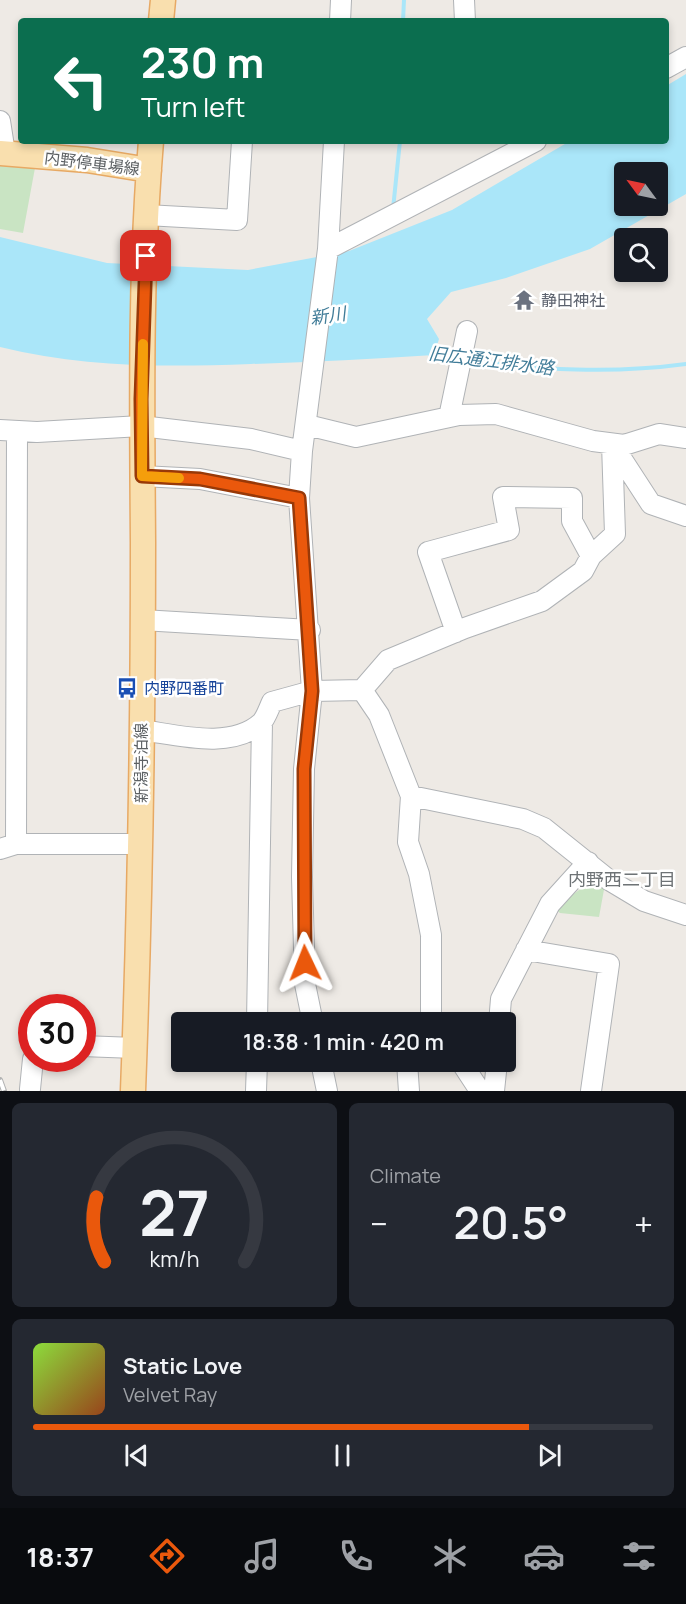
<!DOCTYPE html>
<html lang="en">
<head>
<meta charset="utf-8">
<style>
  :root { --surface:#171b24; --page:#242831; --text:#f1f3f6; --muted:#9ea1a6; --line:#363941; --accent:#ea580c }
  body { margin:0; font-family:Manrope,"Noto Sans JP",sans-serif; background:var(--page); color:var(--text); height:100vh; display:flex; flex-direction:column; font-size:22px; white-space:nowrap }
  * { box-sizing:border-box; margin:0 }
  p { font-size:20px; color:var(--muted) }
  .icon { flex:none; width:33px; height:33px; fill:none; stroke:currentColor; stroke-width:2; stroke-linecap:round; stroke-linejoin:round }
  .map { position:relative; height:1091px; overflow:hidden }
  .panel { display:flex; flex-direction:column; gap:12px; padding:12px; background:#0d0f14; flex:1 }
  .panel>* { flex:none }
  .banner { position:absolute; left:18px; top:18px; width:651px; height:126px; border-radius:6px; box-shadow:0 3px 9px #0003; background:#0b6e4f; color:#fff; overflow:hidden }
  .needle { width:39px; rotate:303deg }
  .fabs { position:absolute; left:614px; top:162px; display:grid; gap:12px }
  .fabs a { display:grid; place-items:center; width:54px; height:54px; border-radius:6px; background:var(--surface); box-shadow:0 3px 9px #0003; font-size:30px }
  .speed { position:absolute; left:18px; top:994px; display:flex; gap:12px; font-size:30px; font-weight:700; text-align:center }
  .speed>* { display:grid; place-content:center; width:78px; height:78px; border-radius:50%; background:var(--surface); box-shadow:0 3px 9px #0003; line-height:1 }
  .speed .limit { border:9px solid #d22; background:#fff; color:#111 }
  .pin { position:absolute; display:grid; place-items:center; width:51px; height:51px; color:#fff; margin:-26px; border-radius:12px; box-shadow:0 3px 9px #0006 }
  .me { position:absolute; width:66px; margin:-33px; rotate:358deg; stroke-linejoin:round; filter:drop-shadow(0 0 4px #0008) }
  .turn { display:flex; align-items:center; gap:21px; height:126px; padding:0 24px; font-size:27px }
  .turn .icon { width:78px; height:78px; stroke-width:2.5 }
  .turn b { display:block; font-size:42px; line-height:51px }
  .big { font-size:45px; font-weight:600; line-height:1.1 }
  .panel .widget { flex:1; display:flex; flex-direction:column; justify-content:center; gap:9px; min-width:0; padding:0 21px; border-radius:9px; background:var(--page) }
  .panel .dial { align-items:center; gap:0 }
  .dial svg { height:156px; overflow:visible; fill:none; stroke:var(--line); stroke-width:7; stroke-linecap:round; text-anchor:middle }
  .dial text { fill:var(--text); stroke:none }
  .song { display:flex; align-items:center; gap:18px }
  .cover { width:72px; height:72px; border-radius:9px; background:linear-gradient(135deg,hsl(90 70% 55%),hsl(20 70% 35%)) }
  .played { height:6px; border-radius:3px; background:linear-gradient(90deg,var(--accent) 80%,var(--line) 80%) }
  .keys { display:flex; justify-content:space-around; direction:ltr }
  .heat { display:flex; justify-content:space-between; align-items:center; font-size:33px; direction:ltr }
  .panel .tiles { flex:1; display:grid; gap:12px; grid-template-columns:1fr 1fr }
  .widget:last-child { grid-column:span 2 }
  .trip { position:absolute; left:171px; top:1012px; width:345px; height:60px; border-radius:6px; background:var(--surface); box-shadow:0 3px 9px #0003; font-weight:600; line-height:60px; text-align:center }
  .dock { display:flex; height:96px; justify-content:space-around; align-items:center; background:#090b0e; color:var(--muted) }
  .dock .icon { width:42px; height:42px }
  .dock .current { color:var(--accent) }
  .dock b { font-size:27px; color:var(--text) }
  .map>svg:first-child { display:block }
  .green { fill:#c9e4c3 }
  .water { fill:#aae6f9; fill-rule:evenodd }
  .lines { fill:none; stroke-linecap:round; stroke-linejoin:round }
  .stream { stroke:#aae6f9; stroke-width:4 }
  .minor-casing { stroke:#b0b3b6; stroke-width:22 }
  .major-casing { stroke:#e7a964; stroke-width:27 }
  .minor { stroke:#fff; stroke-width:20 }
  .major { stroke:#f9dfae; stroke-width:24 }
  .rail-casing { stroke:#b1b2b2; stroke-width:6 }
  .rail { stroke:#fff; stroke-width:4; stroke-dasharray:11; stroke-linecap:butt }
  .route-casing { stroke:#983908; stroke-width:15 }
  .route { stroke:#ea580c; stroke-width:10 }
  .slow { stroke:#f59e0b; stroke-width:10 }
  .labels { text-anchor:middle; stroke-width:5; stroke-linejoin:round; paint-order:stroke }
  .street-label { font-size:16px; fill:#5d6164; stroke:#fff }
  .worship-label { font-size:16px; fill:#5b616d; stroke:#fff; text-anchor:start }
  .transit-label { font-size:16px; fill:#164399; stroke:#fff; text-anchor:start }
  .water-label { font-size:18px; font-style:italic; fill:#427d99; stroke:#fff }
  .neighbourhood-label { font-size:18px; fill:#6e7376; stroke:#fff }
</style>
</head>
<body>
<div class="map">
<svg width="686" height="1091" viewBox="0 0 686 1091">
  <rect width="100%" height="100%" fill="#eeeae5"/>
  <path class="green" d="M37,157L23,233L0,229V158Z
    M593,880L605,884L599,917L560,913L554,908Z"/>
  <path class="water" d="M686,74V194L590,249L506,278L451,292L427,319L439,339L434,355C373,359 312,362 251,364C164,367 85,368 0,347V237L107,263L248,270L349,251L452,210L570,141H666V86ZM624,172H657V206H624Z"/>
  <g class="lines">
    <path class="stream" d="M403,21L404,0
      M393,209L400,141
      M430,355L456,358
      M466,360C540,370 612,374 686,364"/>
    <g class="minor-casing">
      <path id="minor" d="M464,0L465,21
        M340,21L341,0
        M666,68L686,57
        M0,121L5,153
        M146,215L237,220L242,141
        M328,249L536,141
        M449,417L467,331
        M307,425L356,437L459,415L496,414L593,441L624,445L659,434L686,438
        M0,430L37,432L141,426L251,439L302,451
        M142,476L200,479L299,498
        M142,620L310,630
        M456,632L428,552L509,530L503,497L572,498V521L591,556
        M362,690L379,715L411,796L523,819L544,828L609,880L644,901L686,915
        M141,730C178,735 231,750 261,723C266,718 269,708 272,702L312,691L362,690L388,660L465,628L542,601L583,571L591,556L615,534L612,444L651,504L686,516
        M411,796L408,842L419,874L431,935V1015L436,1023
        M16,844L17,431
        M0,849L16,844H140
        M526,950L609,964L591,1091
        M257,1023L262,722
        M313,1023L305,984L302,877L304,769L312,691L299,498L302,451L328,249L334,141
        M499,1023L501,999L550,904L588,862
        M82,1046L135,1048
        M321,1062L327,1091
        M407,1062L409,1091
        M461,1062L480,1091
        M30,1089L33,1059
        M256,1091L257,1062
        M494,1091L497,1062"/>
    </g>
    <g class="major-casing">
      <path id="major" d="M161,21L163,0
        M0,153L87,160L149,170
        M133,1091C140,908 143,725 143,542C142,408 140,274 151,141"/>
    </g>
    <use href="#minor" class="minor"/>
    <use href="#major" class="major"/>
    <g class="rail-casing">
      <path id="rail" d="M0,1080L4,1091"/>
    </g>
    <use href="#rail" class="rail"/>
  </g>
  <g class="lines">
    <g class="route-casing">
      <path id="route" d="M146,256L141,399L142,476L200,479L299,498L312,691L304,769L305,963"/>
    </g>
    <use href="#route" class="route"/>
    <path class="slow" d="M143,344L142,476L179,478"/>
  </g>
  <defs>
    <g id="temple-bare" transform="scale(1.62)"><path d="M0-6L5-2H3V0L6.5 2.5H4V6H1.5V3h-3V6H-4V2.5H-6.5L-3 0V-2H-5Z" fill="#6b7280" stroke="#fff" stroke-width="2.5" paint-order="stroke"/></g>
    <g id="bus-bare" transform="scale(1.62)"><path d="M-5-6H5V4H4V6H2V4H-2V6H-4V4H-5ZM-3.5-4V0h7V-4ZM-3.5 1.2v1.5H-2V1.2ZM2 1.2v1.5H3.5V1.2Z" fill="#1a4fb4" stroke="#fff" stroke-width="2.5" paint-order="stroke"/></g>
  </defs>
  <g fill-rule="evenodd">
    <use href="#temple-bare" x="524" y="300"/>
    <use href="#bus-bare" x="127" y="688"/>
  </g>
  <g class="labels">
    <g class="street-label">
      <text transform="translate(92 163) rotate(7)" y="6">内野停車場線</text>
      <text transform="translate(141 763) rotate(-90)" y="6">新潟寺泊線</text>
    </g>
    <g class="worship-label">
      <text x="541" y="306">静田神社</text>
    </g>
    <g class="transit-label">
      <text x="144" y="694">内野四番町</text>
    </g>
    <g class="water-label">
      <text transform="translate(328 316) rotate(-8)" y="6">新川</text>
      <text transform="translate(491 361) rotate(7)" y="6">旧広通江排水路</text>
    </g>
    <g class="neighbourhood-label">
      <text x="622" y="886">内野西二丁目</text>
    </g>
  </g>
</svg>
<div class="fabs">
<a><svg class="needle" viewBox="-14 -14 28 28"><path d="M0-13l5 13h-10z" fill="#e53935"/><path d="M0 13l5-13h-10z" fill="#9ea1a6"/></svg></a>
<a><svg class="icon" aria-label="search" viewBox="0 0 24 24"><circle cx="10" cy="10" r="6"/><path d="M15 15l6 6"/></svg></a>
</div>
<div class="speed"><div class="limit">30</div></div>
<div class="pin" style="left:146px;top:256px;background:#d93025"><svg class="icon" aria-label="arrive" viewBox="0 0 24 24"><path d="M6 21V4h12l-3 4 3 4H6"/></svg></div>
<svg class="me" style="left:305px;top:963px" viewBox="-20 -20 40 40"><path d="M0-17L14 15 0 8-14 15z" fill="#ea580c" stroke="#fff" stroke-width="4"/></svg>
<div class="trip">18:38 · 1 min · 420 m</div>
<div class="banner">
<div class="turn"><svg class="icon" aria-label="left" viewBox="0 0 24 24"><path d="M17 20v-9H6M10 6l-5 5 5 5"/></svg><div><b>230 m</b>Turn left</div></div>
</div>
</div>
<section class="panel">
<div class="tiles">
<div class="widget dial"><svg viewBox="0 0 100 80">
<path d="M14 69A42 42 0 1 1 86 69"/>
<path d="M14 69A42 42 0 0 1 10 36" stroke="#ea580c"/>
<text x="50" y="56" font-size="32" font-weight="700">27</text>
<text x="50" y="72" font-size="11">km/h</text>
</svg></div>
<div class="widget"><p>Climate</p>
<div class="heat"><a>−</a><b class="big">20.5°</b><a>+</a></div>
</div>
<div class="widget">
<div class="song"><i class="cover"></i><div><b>Static Love</b><p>Velvet Ray</p></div></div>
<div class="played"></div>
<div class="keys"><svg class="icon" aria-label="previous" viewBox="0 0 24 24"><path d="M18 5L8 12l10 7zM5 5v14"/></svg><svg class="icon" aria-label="pause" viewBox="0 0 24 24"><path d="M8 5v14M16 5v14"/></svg><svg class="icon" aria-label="next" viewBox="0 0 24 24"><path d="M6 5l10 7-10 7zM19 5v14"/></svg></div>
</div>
</div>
</section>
<nav class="dock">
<b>18:37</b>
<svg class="icon current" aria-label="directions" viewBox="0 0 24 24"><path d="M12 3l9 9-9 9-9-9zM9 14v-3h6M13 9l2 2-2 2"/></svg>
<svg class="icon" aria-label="music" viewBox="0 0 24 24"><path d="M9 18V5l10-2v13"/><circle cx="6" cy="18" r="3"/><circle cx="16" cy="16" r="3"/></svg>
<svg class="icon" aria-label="phone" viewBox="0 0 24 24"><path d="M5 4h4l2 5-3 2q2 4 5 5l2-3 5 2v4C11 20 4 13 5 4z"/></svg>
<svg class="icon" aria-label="climate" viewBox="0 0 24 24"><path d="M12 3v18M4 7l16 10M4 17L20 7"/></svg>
<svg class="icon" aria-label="car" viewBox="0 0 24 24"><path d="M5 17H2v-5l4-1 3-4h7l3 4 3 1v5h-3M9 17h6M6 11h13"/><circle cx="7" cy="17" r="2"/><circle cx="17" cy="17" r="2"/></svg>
<svg class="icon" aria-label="filters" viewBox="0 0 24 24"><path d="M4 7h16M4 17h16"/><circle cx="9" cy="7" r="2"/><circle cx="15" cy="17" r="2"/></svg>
</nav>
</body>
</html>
